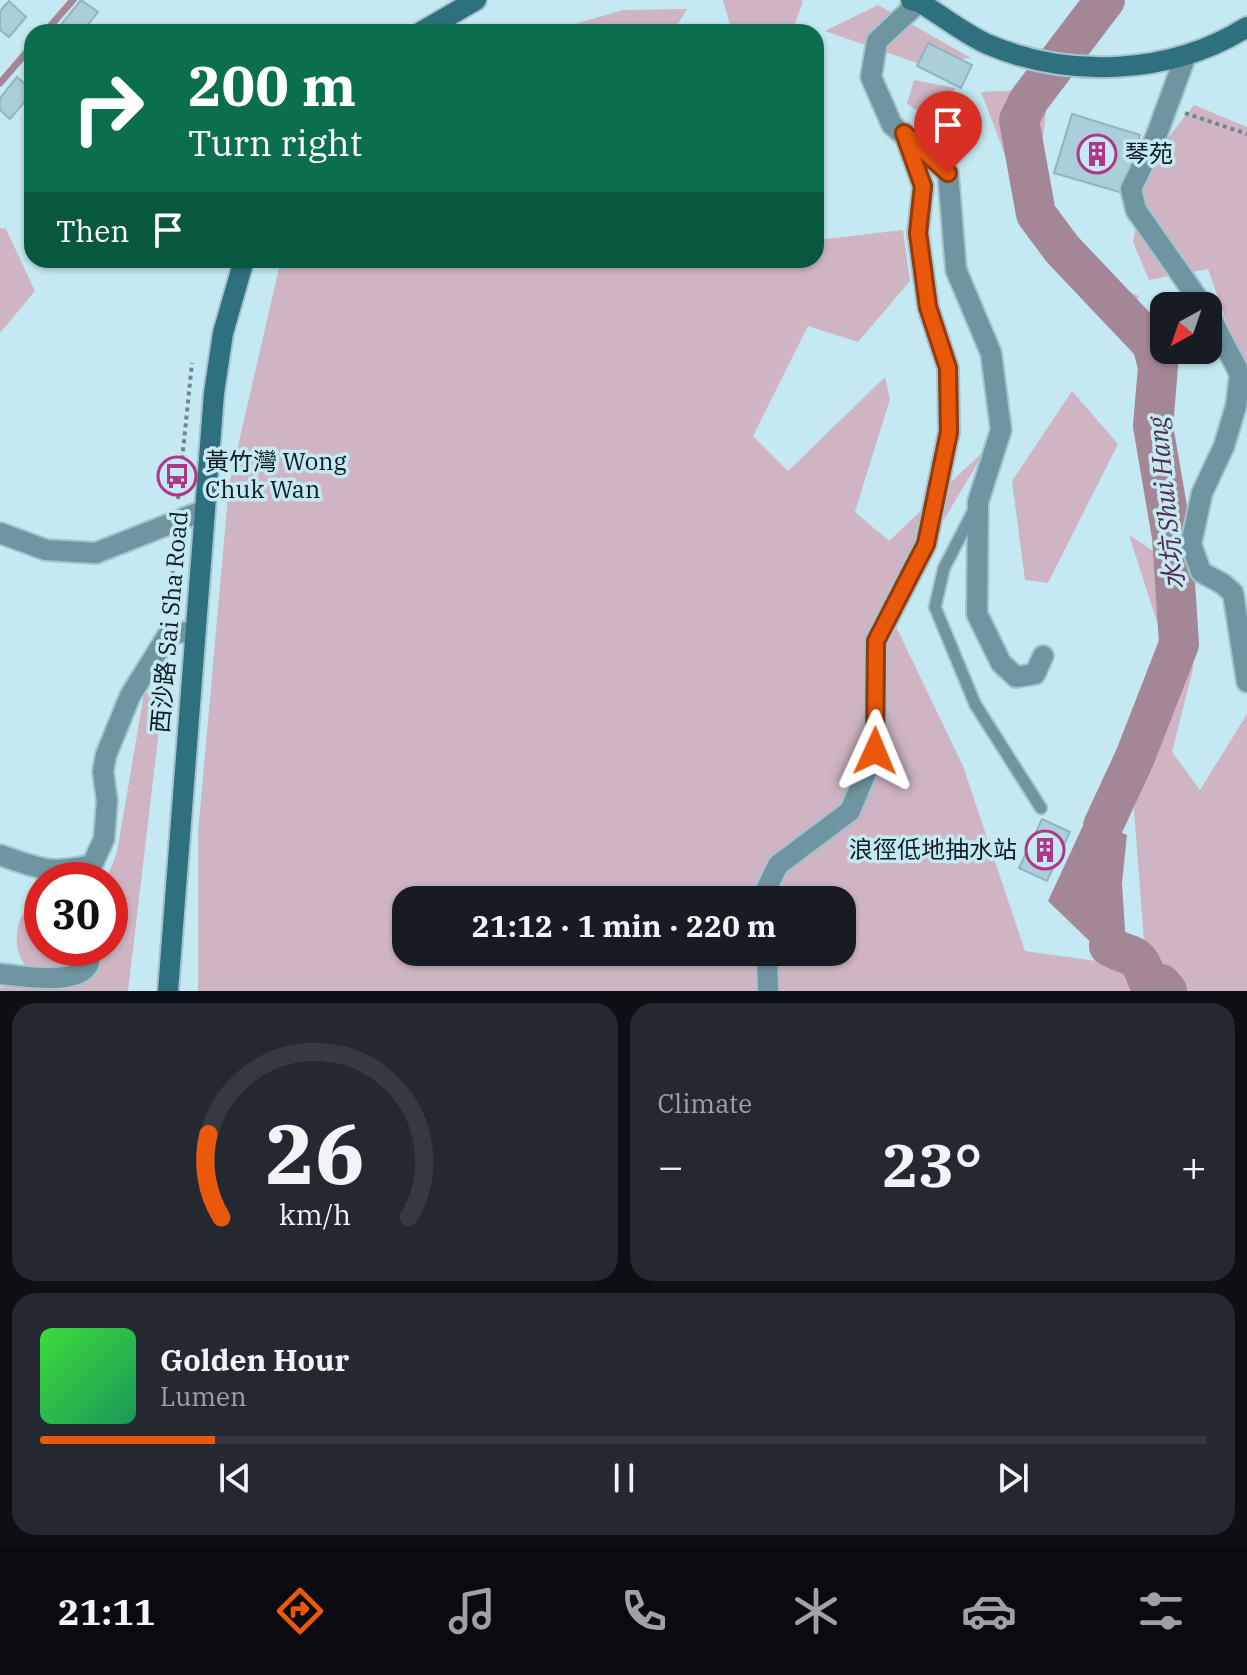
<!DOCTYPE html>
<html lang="en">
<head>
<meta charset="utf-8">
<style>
  :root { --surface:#171b24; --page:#242831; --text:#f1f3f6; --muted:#9ea1a6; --line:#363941; --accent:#ea580c }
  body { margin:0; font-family:"IBM Plex Serif","Noto Sans TC",serif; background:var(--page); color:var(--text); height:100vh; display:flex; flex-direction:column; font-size:30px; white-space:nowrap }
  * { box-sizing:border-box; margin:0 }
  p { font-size:26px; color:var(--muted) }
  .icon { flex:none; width:44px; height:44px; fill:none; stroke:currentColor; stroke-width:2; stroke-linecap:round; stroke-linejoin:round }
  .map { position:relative; height:991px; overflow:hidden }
  .panel { display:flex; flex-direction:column; gap:12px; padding:12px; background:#0d0f14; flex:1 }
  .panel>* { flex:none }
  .banner { position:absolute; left:24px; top:24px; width:800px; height:244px; border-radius:24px; box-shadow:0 2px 6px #0004; background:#0b6e4f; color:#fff; overflow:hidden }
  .needle { width:52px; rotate:220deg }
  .fabs { position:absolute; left:1150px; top:292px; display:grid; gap:16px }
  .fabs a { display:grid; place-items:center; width:72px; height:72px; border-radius:16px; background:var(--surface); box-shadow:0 2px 6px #0004; font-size:40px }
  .speed { position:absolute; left:24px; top:862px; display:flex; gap:16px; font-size:40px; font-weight:700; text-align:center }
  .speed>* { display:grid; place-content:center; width:104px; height:104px; border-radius:50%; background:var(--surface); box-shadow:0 2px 6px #0004; line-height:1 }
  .speed .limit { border:12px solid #d22; background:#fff; color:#111 }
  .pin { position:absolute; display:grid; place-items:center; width:68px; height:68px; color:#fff; margin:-82px -34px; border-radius:50% 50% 50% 0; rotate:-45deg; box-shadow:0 0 8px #0007 }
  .pin .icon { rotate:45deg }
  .me { position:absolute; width:88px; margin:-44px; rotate:1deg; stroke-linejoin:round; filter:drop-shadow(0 0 6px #0008) }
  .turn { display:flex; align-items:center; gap:28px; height:168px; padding:0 32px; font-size:36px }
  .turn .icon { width:104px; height:104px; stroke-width:2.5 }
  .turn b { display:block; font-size:56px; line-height:68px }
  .then { display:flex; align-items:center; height:76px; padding:0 32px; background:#0003; gap:16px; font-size:30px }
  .big { font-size:60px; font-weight:800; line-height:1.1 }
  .panel .card { flex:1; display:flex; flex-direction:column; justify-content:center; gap:12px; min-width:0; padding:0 28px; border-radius:24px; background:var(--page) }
  .panel .dial { align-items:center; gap:0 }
  .dial svg { height:208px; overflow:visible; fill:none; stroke:var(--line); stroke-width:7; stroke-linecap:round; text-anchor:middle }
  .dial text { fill:var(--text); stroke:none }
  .song { display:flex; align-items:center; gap:24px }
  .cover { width:96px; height:96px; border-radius:12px; background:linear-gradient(135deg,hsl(120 70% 55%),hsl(150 70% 35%)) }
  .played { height:8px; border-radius:4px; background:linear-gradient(90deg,var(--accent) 15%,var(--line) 15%) }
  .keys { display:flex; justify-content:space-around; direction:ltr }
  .heat { display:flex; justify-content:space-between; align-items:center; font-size:44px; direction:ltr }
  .panel .tiles { flex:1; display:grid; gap:12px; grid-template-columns:1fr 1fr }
  .card:last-child { grid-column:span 2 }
  .trip { position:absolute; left:392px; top:886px; width:464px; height:80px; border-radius:24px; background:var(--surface); box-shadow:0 2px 6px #0004; font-weight:800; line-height:80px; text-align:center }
  .tab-bar { display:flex; height:128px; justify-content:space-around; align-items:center; background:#090b0e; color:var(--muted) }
  .tab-bar .icon { width:56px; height:56px }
  .tab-bar .current { color:var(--accent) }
  .tab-bar b { font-size:36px; color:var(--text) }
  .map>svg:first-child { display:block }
  .green { fill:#cfb5c3; fill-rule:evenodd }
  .water { fill:#a48797 }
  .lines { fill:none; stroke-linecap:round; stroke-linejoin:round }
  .stream { stroke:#a48797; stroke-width:7 }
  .river { stroke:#a48797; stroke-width:40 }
  .building { fill:#aacfd9; stroke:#91b4be; stroke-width:2 }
  .lane-casing { stroke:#a3c4cc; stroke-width:15 }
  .street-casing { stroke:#a3c4cc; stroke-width:24 }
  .secondary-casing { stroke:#a3c4cc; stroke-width:24 }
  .path { stroke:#6d878d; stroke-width:4; stroke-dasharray:4 4; stroke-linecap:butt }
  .lane { stroke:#6e95a0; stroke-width:11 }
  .street { stroke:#6e95a0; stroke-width:20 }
  .secondary { stroke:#2f707f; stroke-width:20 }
  .route-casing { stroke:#983908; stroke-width:20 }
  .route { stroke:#ea580c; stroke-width:14 }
  .labels { text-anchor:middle; stroke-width:7; stroke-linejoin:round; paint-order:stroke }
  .poi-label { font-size:24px; fill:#0f1c20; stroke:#c4e9f2; text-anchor:start }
  .street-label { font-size:24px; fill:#0f1c20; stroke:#c4e9f2 }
  .water-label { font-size:26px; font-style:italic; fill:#562b45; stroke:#c4e9f2 }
</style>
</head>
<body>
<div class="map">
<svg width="1247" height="991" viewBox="0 0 1247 991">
  <rect width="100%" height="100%" fill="#c4e9f2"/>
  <path class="green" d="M723,0H800L803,1L792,32H732Z
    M878,5L971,58L917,63L825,31Z
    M687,9L673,32H547L623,10Z
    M914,80L955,88L944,128L907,104Z
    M1048,89L1037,201L1105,283L1139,296L1117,331L1028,237L1012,173L981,92Z
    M1194,105L1247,127V380L1208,269L1149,280L1133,242L1148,163Z
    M0,228L6,229L35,291L0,333Z
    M903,230L910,281L858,342L808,326L753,436L788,471L885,377L890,399L855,512L889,541L986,449L889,612L963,766L1025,951L1146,968L1134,810L1167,653L1129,535L1190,575L1193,669L1172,752L1200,790L1247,714V991H198V833L229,485L279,268L283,260H816V240ZM406,900H842V952H406Z
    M1072,391L1118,444L1048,583L1025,580L1012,481Z
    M164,688L128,991H0V988L29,975C26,966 18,955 17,945C15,924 23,906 42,898V948H110V880H106L117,852L144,694Z"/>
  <path class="water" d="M1087,817L1127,835L1122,883L1126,946L1106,957L1048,901Z"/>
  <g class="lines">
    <path class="stream" d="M45,32L73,0
      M0,83L32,46"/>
    <path class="river" d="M1103,826L1135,757L1179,644L1172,537L1153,426L1158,367L1152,344L1062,249L1036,214L1019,120L1029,100L1105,0
      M1109,946C1135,961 1136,948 1148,981L1161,984L1167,991"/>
  </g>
  <path class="building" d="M81,0L98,12L82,32H65L59,27Z
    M9,1L26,17L9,37L0,30V11Z
    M928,43L972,65L961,88L917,66Z
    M17,77L32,90V93L10,119L0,110V98Z
    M1072,114L1140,135L1123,193L1054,173Z
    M1042,819L1070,832L1047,881L1019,868Z"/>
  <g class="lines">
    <g class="lane-casing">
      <path id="lane" d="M975,508L944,568L935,607L975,704L1041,808"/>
    </g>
    <g class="street-casing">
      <path id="street" d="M919,2L877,41L871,77L892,125L948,173L956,270L991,353L1001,430L978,502L977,614L1001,663L1016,677L1035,674L1043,656
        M1186,55L1155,139L1131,189L1136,210L1203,306
        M1208,313L1240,374L1236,406L1224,446L1202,493L1191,544L1201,572L1223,584L1233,593L1247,682
        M0,533L46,550L96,553L205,510
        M0,855C37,868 51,875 91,865
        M85,880L104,839L107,801L103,771L106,755L130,696L168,635L175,632L195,633
        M761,900L778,865L850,811L875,751L876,641L926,544L949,432L948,368L928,307L918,233L923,186L904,133
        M767,952L768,991
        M0,974C22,976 102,991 88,948"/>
    </g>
    <g class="secondary-casing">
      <path id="secondary" d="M911,0L919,2C941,15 963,33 987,44C1069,79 1171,75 1247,27
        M421,32L476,0
        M168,991L214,393L223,333L244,260"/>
    </g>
    <path class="path" d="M1185,113L1247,134
      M178,499L192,363
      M171,615L174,544"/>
    <use href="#lane" class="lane"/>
    <use href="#street" class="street"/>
    <use href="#secondary" class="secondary"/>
  </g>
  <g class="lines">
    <g class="route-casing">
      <path id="route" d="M875,751L876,641L926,544L949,432L948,368L928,307L918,233L923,186L904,133L948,173"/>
    </g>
    <use href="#route" class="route"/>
  </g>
  <defs>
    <g id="building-ring" transform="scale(2)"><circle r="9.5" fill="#c4e9f2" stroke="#b13688" stroke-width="1.5"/><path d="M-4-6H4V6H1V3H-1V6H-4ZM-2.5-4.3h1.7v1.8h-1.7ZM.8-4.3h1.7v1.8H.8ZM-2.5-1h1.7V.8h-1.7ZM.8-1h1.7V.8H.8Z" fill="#b13688"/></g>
    <g id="bus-ring" transform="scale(2)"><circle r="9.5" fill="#c4e9f2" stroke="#b13688" stroke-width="1.5"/><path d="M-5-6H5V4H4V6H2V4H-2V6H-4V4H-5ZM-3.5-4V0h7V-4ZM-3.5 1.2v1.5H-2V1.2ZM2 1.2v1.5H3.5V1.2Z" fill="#b13688"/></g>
  </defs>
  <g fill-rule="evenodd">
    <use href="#building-ring" x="1097" y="154"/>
    <use href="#bus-ring" x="177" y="476"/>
    <use href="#building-ring" x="1045" y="850"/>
  </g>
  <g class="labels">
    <g class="poi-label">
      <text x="1125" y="162">琴苑</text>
      <text x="205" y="470">黃竹灣 Wong<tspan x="205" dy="28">Chuk Wan</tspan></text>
      <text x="1017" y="858" text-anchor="end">浪徑低地抽水站</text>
    </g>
    <g class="street-label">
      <text transform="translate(170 622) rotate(-85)" y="8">西沙路 Sai Sha Road</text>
    </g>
    <g class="water-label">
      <text transform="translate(1166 503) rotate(-96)" y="9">水坑 Shui Hang</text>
    </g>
  </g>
</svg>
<div class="fabs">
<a><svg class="needle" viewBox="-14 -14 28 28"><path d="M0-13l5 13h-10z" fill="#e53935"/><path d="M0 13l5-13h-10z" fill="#9ea1a6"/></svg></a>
</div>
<div class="speed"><div class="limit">30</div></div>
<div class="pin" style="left:948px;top:173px;background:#d93025"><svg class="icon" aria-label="arrive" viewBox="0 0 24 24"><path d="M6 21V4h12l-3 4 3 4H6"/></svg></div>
<svg class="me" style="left:875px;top:751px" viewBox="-20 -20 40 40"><path d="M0-17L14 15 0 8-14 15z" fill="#ea580c" stroke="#fff" stroke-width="4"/></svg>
<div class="trip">21:12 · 1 min · 220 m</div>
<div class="banner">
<div class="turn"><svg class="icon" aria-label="right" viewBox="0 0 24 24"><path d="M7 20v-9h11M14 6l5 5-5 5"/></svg><div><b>200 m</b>Turn right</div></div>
<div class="then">Then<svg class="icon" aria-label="arrive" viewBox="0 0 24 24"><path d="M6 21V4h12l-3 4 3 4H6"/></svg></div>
</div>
</div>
<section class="panel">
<div class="tiles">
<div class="card dial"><svg viewBox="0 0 100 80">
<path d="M14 69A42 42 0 1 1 86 69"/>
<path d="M14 69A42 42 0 0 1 9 37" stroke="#ea580c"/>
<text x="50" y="56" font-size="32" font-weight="700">26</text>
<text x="50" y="72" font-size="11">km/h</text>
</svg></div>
<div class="card"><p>Climate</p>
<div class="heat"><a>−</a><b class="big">23°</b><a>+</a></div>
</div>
<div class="card">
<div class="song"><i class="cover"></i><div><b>Golden Hour</b><p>Lumen</p></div></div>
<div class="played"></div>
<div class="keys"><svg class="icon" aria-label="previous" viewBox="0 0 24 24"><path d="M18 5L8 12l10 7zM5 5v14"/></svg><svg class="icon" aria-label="pause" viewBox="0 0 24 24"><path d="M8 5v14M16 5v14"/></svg><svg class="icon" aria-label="next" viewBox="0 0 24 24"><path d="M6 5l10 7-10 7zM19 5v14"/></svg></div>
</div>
</div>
</section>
<nav class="tab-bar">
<b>21:11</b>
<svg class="icon current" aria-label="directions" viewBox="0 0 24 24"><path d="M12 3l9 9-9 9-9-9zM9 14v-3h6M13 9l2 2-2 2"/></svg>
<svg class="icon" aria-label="music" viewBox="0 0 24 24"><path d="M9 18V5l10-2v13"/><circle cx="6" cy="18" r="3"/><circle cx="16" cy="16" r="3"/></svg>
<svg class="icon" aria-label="phone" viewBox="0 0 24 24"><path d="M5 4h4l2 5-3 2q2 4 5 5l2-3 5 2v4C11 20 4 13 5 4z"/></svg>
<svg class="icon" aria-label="climate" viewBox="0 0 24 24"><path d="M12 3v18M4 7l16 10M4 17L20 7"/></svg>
<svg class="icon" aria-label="car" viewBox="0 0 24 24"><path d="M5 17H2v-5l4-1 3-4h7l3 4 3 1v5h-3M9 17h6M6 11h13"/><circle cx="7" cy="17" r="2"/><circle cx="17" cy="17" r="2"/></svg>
<svg class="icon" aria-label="filters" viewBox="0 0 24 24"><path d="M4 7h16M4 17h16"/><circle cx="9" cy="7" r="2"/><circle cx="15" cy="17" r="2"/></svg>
</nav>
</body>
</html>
